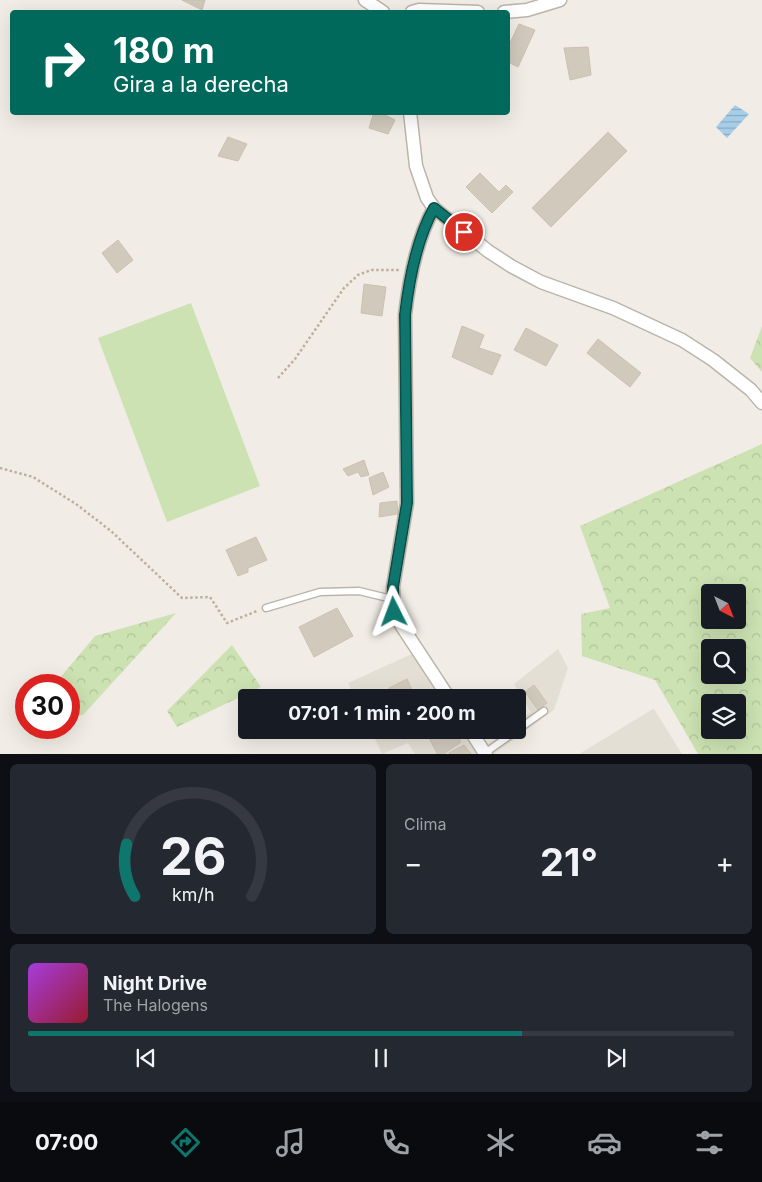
<!DOCTYPE html>
<html lang="es">
<head>
<meta charset="utf-8">
<style>
  :root { --surface:#171b24; --page:#242831; --text:#f1f3f6; --muted:#9ea1a6; --line:#363941; --accent:#0f766e }
  body { margin:0; font-family:Inter,sans-serif; background:var(--page); color:var(--text); height:100vh; display:flex; flex-direction:column; font-size:19px; white-space:nowrap }
  * { box-sizing:border-box; margin:0 }
  p { font-size:16px; color:var(--muted) }
  .icon { flex:none; width:28px; height:28px; fill:none; stroke:currentColor; stroke-width:2; stroke-linecap:round; stroke-linejoin:round }
  .map { position:relative; height:754px; overflow:hidden }
  .drawer { display:flex; flex-direction:column; gap:10px; padding:10px; background:#0d0f14; flex:1 }
  .drawer>* { flex:none }
  .guide { position:absolute; left:10px; top:10px; width:500px; height:105px; border-radius:5px; box-shadow:0 5px 20px #0002; background:#00695c; color:#fff; overflow:hidden }
  .needle { width:32px; rotate:138deg }
  .buttons { position:absolute; left:701px; top:584px; display:grid; gap:10px }
  .buttons a { display:grid; place-items:center; width:45px; height:45px; border-radius:5px; background:var(--surface); box-shadow:0 5px 20px #0002; font-size:25px }
  .speed { position:absolute; left:15px; top:674px; display:flex; gap:10px; font-size:25px; font-weight:700; text-align:center }
  .speed>* { display:grid; place-content:center; width:65px; height:65px; border-radius:50%; background:var(--surface); box-shadow:0 5px 20px #0002; line-height:1 }
  .speed .limit { border:8px solid #d22; background:#fff; color:#111 }
  .pin { position:absolute; display:grid; place-items:center; width:42px; height:42px; color:#fff; margin:-21px; border:2px solid #fff; border-radius:50%; box-shadow:0 1px 5px #0007 }
  .me { position:absolute; width:55px; margin:-28px; rotate:357deg; stroke-linejoin:round; filter:drop-shadow(0 0 4px #0008) }
  .turn { display:flex; align-items:center; gap:18px; height:105px; padding:0 20px; font-size:22px }
  .turn .icon { width:65px; height:65px; stroke-width:2.5 }
  .turn b { display:block; font-size:35px; line-height:42px }
  .big { font-size:38px; font-weight:700; line-height:1.1 }
  .drawer .widget { flex:1; display:flex; flex-direction:column; justify-content:center; gap:8px; min-width:0; padding:0 18px; border-radius:8px; background:var(--page) }
  .drawer .dial { align-items:center; gap:0 }
  .dial svg { height:130px; overflow:visible; fill:none; stroke:var(--line); stroke-width:7; stroke-linecap:round; text-anchor:middle }
  .dial text { fill:var(--text); stroke:none }
  .song { display:flex; align-items:center; gap:15px }
  .cover { width:60px; height:60px; border-radius:8px; background:linear-gradient(135deg,hsl(280 70% 55%),hsl(350 70% 35%)) }
  .played { height:5px; border-radius:2px; background:linear-gradient(90deg,var(--accent) 70%,var(--line) 70%) }
  .keys { display:flex; justify-content:space-around; direction:ltr }
  .heat { display:flex; justify-content:space-between; align-items:center; font-size:28px; direction:ltr }
  .drawer .tiles { flex:1; display:grid; gap:10px; grid-template-columns:1fr 1fr }
  .widget:last-child { grid-column:span 2 }
  .trip { position:absolute; left:238px; top:689px; width:288px; height:50px; border-radius:5px; background:var(--surface); box-shadow:0 5px 20px #0002; font-weight:700; line-height:50px; text-align:center }
  .dock { display:flex; height:80px; justify-content:space-around; align-items:center; background:#090b0e; color:var(--muted) }
  .dock .icon { width:35px; height:35px }
  .dock .active { color:var(--accent) }
  .dock b { font-size:22px; color:var(--text) }
  .map>svg:first-child { display:block }
  .residential { fill:#e4dfd4 }
  .green { fill:#cce2b2 }
  .forest { fill:url(#forest-crowns); fill-rule:evenodd }
  .water { fill:url(#water-rules) }
  .building { fill:#d1c9bc; stroke:#cbc1b0 }
  .lines { fill:none; stroke-linecap:round; stroke-linejoin:round }
  .service-casing { stroke:#bbb5a9; stroke-width:9 }
  .minor-casing { stroke:#bbb5a9; stroke-width:15 }
  .path { stroke:#bcb09c; stroke-width:2.5; stroke-dasharray:2.5 2.5; stroke-linecap:butt }
  .service { stroke:#fff; stroke-width:6 }
  .minor { stroke:#fff; stroke-width:12 }
  .route-casing { stroke:#0a4d48; stroke-width:12 }
  .route { stroke:#0f766e; stroke-width:9 }
</style>
</head>
<body>
<div class="map">
<svg width="762" height="755" viewBox="0 0 762 755">
  <defs>
    <pattern id="forest-crowns" width="20" height="18" patternUnits="userSpaceOnUse" patternTransform="scale(1.25)"><rect width="20" height="18" fill="#cce2b2"/><path d="M2 6a3 3 0 1 1 6 0M12 15a3 3 0 1 1 6 0" fill="none" stroke="#b0c39a"/></pattern>
    <pattern id="water-rules" width="6" height="5" patternUnits="userSpaceOnUse" patternTransform="scale(1.25)"><rect width="6" height="5" fill="#a7cee9"/><path d="M0 2.5h6" fill="none" stroke="#8aa9be"/></pattern>
  </defs>
  <rect width="100%" height="100%" fill="#f1ede6"/>
  <path class="residential" d="M425,648L457,697H355L348,683Z
    M558,649L568,668L554,710L494,754H415L408,743L382,754L371,730H478L488,744L507,730H516V723L531,712L514,684Z
    M654,709L682,754H579L653,709Z"/>
  <path class="green" d="M191,303L260,486L167,522L98,338Z"/>
  <path class="forest" d="M762,326V372L750,358Z
    M762,444V754H698L655,680L582,656L581,614L610,608L580,526ZM710,592H738V620H710ZM710,648H738V675H710ZM710,702H738V730H710Z
    M176,613L83,715L69,717V685H54L95,636Z
    M232,645L261,687L177,727L167,711Z"/>
  <path class="water" d="M735,105L749,114L727,138L716,127Z"/>
  <path class="building" d="M182,0H205L202,10Z
    M519,24L535,30L518,67L508,62V47Z
    M588,47L591,75L570,80L564,48Z
    M374,112H379L395,120L388,134L369,128Z
    M608,132L627,151L551,227L532,208Z
    M228,137L247,144L238,161L218,156Z
    M480,173L499,192L506,185L513,192L492,213L466,187Z
    M118,240L133,260L117,273L102,253Z
    M364,284L386,287L382,316L361,313Z
    M462,326L484,335L479,348L501,355L492,375L452,357Z
    M526,328L558,345L546,366L514,350Z
    M598,339L641,373L630,387L587,353Z
    M364,460L369,475L361,477L358,472L348,476L343,469Z
    M383,472L389,487L373,495L369,478Z
    M397,501L398,514L379,517L380,503Z
    M256,537L267,560L248,568V572L238,576L226,550Z
    M337,608L353,636L314,657L299,627Z
    M407,679L416,698H382L390,692L389,688Z
    M534,685L547,703L538,710L525,692Z
    M436,730H453L461,742L442,755H438L427,734Z
    M464,745L472,755H451L449,753Z"/>
  <g class="lines">
    <g class="service-casing">
      <path id="service" d="M266,608L320,592L359,591L392,599
        M485,753L544,711"/>
    </g>
    <g class="minor-casing">
      <path id="minor" d="M365,0L383,12
        M412,12L419,10L478,12
        M504,12L527,10L560,0
        M410,112L416,166L427,198L434,208L488,251L511,266L541,282L613,308L682,340L713,360L751,390L762,403
        M434,208C417,238 409,280 405,315L407,503L393,587L394,612L403,628L449,698
        M470,730L486,755"/>
    </g>
    <path class="path" d="M278,378L295,359L344,288L358,275L371,270H399
      M0,468L33,477L76,504L111,531L182,598L210,597L227,623L257,611"/>
    <use href="#service" class="service"/>
    <use href="#minor" class="minor"/>
  </g>
  <g class="lines">
    <g class="route-casing">
      <path id="route" d="M394,612L393,587L407,503L405,315C409,280 417,238 434,208L464,232"/>
    </g>
    <use href="#route" class="route"/>
  </g>
</svg>
<div class="buttons">
<a><svg class="needle" viewBox="-14 -14 28 28"><path d="M0-13l5 13h-10z" fill="#e53935"/><path d="M0 13l5-13h-10z" fill="#9ea1a6"/></svg></a>
<a><svg class="icon" aria-label="search" viewBox="0 0 24 24"><circle cx="10" cy="10" r="6"/><path d="M15 15l6 6"/></svg></a>
<a><svg class="icon" aria-label="layers" viewBox="0 0 24 24"><path d="M12 4l9 5-9 5-9-5zM3 14l9 5 9-5"/></svg></a>
</div>
<div class="speed"><div class="limit">30</div></div>
<div class="pin" style="left:464px;top:232px;background:#d93025"><svg class="icon" aria-label="arrive" viewBox="0 0 24 24"><path d="M6 21V4h12l-3 4 3 4H6"/></svg></div>
<svg class="me" style="left:394px;top:612px" viewBox="-20 -20 40 40"><path d="M0-17L14 15 0 8-14 15z" fill="#0f766e" stroke="#fff" stroke-width="4"/></svg>
<div class="trip">07:01 · 1 min · 200 m</div>
<div class="guide">
<div class="turn"><svg class="icon" aria-label="right" viewBox="0 0 24 24"><path d="M7 20v-9h11M14 6l5 5-5 5"/></svg><div><b>180 m</b>Gira a la derecha</div></div>
</div>
</div>
<section class="drawer">
<div class="tiles">
<div class="widget dial"><svg viewBox="0 0 100 80">
<path d="M14 69A42 42 0 1 1 86 69"/>
<path d="M14 69A42 42 0 0 1 9 37" stroke="#0f766e"/>
<text x="50" y="56" font-size="32" font-weight="700">26</text>
<text x="50" y="72" font-size="11">km/h</text>
</svg></div>
<div class="widget"><p>Clima</p>
<div class="heat"><a>−</a><b class="big">21°</b><a>+</a></div>
</div>
<div class="widget">
<div class="song"><i class="cover"></i><div><b>Night Drive</b><p>The Halogens</p></div></div>
<div class="played"></div>
<div class="keys"><svg class="icon" aria-label="previous" viewBox="0 0 24 24"><path d="M18 5L8 12l10 7zM5 5v14"/></svg><svg class="icon" aria-label="pause" viewBox="0 0 24 24"><path d="M8 5v14M16 5v14"/></svg><svg class="icon" aria-label="next" viewBox="0 0 24 24"><path d="M6 5l10 7-10 7zM19 5v14"/></svg></div>
</div>
</div>
</section>
<nav class="dock">
<b>07:00</b>
<svg class="icon active" aria-label="directions" viewBox="0 0 24 24"><path d="M12 3l9 9-9 9-9-9zM9 14v-3h6M13 9l2 2-2 2"/></svg>
<svg class="icon" aria-label="music" viewBox="0 0 24 24"><path d="M9 18V5l10-2v13"/><circle cx="6" cy="18" r="3"/><circle cx="16" cy="16" r="3"/></svg>
<svg class="icon" aria-label="phone" viewBox="0 0 24 24"><path d="M5 4h4l2 5-3 2q2 4 5 5l2-3 5 2v4C11 20 4 13 5 4z"/></svg>
<svg class="icon" aria-label="climate" viewBox="0 0 24 24"><path d="M12 3v18M4 7l16 10M4 17L20 7"/></svg>
<svg class="icon" aria-label="car" viewBox="0 0 24 24"><path d="M5 17H2v-5l4-1 3-4h7l3 4 3 1v5h-3M9 17h6M6 11h13"/><circle cx="7" cy="17" r="2"/><circle cx="17" cy="17" r="2"/></svg>
<svg class="icon" aria-label="filters" viewBox="0 0 24 24"><path d="M4 7h16M4 17h16"/><circle cx="9" cy="7" r="2"/><circle cx="15" cy="17" r="2"/></svg>
</nav>
</body>
</html>
